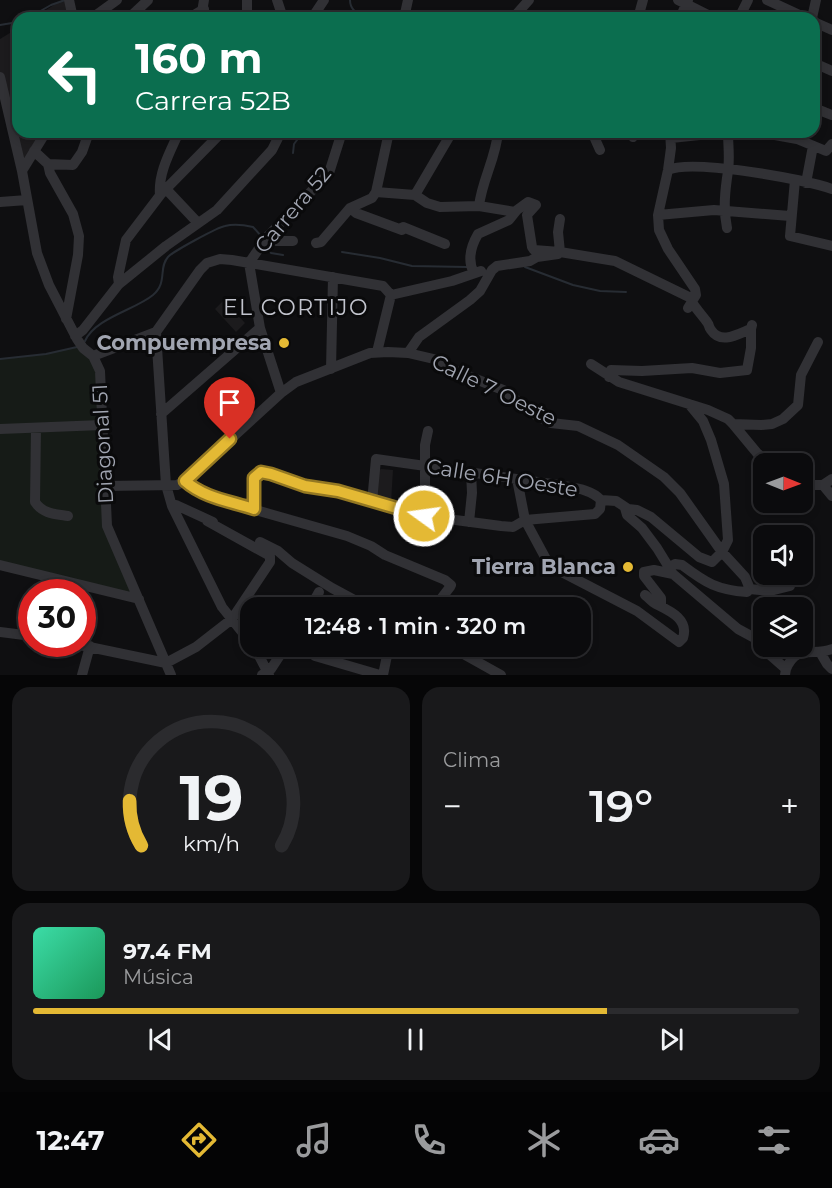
<!DOCTYPE html>
<html lang="es">
<head>
<meta charset="utf-8">
<style>
  :root { --surface:#0b0b0d; --page:#19191b; --text:#f1f3f6; --muted:#9a9b9d; --line:#2b2b2e; --accent:#e4b934 }
  body { margin:0; font-family:Montserrat,sans-serif; background:var(--page); color:var(--text); height:100vh; display:flex; flex-direction:column; font-size:22px; white-space:nowrap }
  * { box-sizing:border-box; margin:0 }
  p { font-size:20px; color:var(--muted) }
  .icon { flex:none; width:33px; height:33px; fill:none; stroke:currentColor; stroke-width:2; stroke-linecap:round; stroke-linejoin:round }
  .map { position:relative; height:675px; overflow:hidden }
  .side { display:flex; flex-direction:column; gap:12px; padding:12px; background:#060607; flex:1 }
  .side>* { flex:none }
  .top-card { position:absolute; left:12px; top:12px; width:808px; height:126px; border-radius:18px; box-shadow:0 3px 9px #0003,0 0 0 2px var(--line); background:#0b6e4f; color:#fff; overflow:hidden }
  .needle { width:39px; rotate:91deg }
  .buttons { position:absolute; left:753px; top:453px; display:grid; gap:12px }
  .buttons a { display:grid; place-items:center; width:60px; height:60px; border-radius:12px; background:var(--surface); box-shadow:0 3px 9px #0003,0 0 0 2px var(--line); font-size:30px }
  .speed { position:absolute; left:18px; top:579px; display:flex; gap:12px; font-size:30px; font-weight:700; text-align:center }
  .speed>* { display:grid; place-content:center; width:78px; height:78px; border-radius:50%; background:var(--surface); box-shadow:0 3px 9px #0003,0 0 0 2px var(--line); line-height:1 }
  .speed .limit { border:9px solid #d22; background:#fff; color:#111 }
  .pin { position:absolute; display:grid; place-items:center; width:51px; height:51px; color:#fff; margin:-62px -26px; border-radius:50% 50% 50% 0; rotate:-45deg; box-shadow:0 0 6px #0007 }
  .pin .icon { rotate:45deg }
  .me { position:absolute; width:66px; margin:-33px; rotate:284deg; stroke-linejoin:round; filter:drop-shadow(0 0 4px #0008) }
  .turn { display:flex; align-items:center; gap:21px; height:126px; padding:0 24px; font-size:27px }
  .turn .icon { width:78px; height:78px; stroke-width:2.5 }
  .turn b { display:block; font-size:42px; line-height:51px }
  .big { font-size:45px; font-weight:600; line-height:1.1 }
  .side .card { flex:1; display:flex; flex-direction:column; justify-content:center; gap:9px; min-width:0; padding:0 21px; border-radius:18px; background:var(--page) }
  .side .dial { align-items:center; gap:0 }
  .dial svg { height:156px; overflow:visible; fill:none; stroke:var(--line); stroke-width:7; stroke-linecap:round; text-anchor:middle }
  .dial text { fill:var(--text); stroke:none }
  .song { display:flex; align-items:center; gap:18px }
  .cover { width:72px; height:72px; border-radius:9px; background:linear-gradient(135deg,hsl(160 70% 55%),hsl(150 70% 35%)) }
  .played { height:6px; border-radius:3px; background:linear-gradient(90deg,var(--accent) 75%,var(--line) 75%) }
  .keys { display:flex; justify-content:space-around; direction:ltr }
  .heat { display:flex; justify-content:space-between; align-items:center; font-size:33px; direction:ltr }
  .side .tiles { flex:1; display:grid; gap:12px; grid-template-columns:1fr 1fr }
  .card:last-child { grid-column:span 2 }
  .trip { position:absolute; left:240px; top:597px; width:351px; height:60px; border-radius:18px; background:var(--surface); box-shadow:0 3px 9px #0003,0 0 0 2px var(--line); font-weight:600; line-height:60px; text-align:center }
  .tab-bar { display:flex; height:96px; justify-content:space-around; align-items:center; background:#040405; color:var(--muted) }
  .tab-bar .icon { width:42px; height:42px }
  .tab-bar .current { color:var(--accent) }
  .tab-bar b { font-size:27px; color:var(--text) }
  .map>svg:first-child { display:block }
  .built { fill:#1c1b1d }
  .green { fill:#161b17 }
  .lines { fill:none; stroke-linecap:round; stroke-linejoin:round }
  .stream { stroke:#272c33; stroke-width:2 }
  .minor { stroke:#313135; stroke-width:10 }
  .route-casing { stroke:#947822; stroke-width:15 }
  .route { stroke:#e4b934; stroke-width:10 }
  .poi-dot { fill:#e4b934; stroke:#0a0a0b; stroke-width:2 }
  .labels { text-anchor:middle; stroke-width:6; stroke-linejoin:round; paint-order:stroke }
  .street-label { font-size:21px; fill:#a1a5b1; stroke:#0a0a0b }
  .poi-label { font-size:21px; font-weight:bold; fill:#a1a5b1; stroke:#0a0a0b; text-anchor:end }
  .neighbourhood-label { font-size:22px; letter-spacing:1.5px; fill:#c2c4cd; stroke:#0a0a0b }
</style>
</head>
<body>
<div class="map">
<svg width="832" height="675" viewBox="0 0 832 675">
  <rect width="100%" height="100%" fill="#0f0f11"/>
  <path class="built" d="M62,0H69L73,18H33Z
    M18,28V132H46L22,171L0,77V39Z
    M224,300L245,323L236,332L215,309Z
    M381,469L393,470L391,503L374,498L378,471Z"/>
  <path class="green" d="M77,347L98,364L107,526L139,599L0,565V359L45,354Z"/>
  <g class="lines">
    <path class="stream" d="M350,0C350,10 357,13 365,18
      M28,18L51,5L65,0
      M0,25L18,22
      M293,153L294,144L303,132
      M266,246L271,253L283,255
      M342,252L380,258L412,266L467,267
      M525,267L573,285L600,291L626,292
      M85,341C95,318 135,310 153,295C168,282 158,268 168,257C172,252 218,227 225,226C233,224 244,225 253,227L262,237
      M0,359L46,354L77,347"/>
    <path class="minor" d="M69,0L73,18
      M277,0L283,18
      M678,0L714,18
      M767,0L806,18
      M92,18L117,0
      M129,18L148,0
      M189,18L204,9
      M201,18L204,0
      M247,18V0
      M312,18L324,0
      M404,18L408,0
      M513,18L529,0
      M638,18L643,0
      M680,18L688,0
      M739,18L748,0
      M812,18L816,0
      M814,22L832,30
      M814,63L832,71
      M0,77L22,171L37,253L49,285L77,339L83,348L93,356L100,371L107,526L171,675
      M814,108L832,115
      M592,132L600,150
      M670,132L671,148L668,170L658,215L659,230L668,249L695,289L696,295L688,308
      M633,137L634,132
      M671,138L728,132L775,135L797,139L826,151L832,144
      M34,151L48,164L50,173L73,214L79,236L78,255L66,319
      M48,164L73,165L82,152L89,132
      M668,170C692,159 805,179 832,189
      M22,171L46,132
      M795,180L790,236L832,246
      M806,183L813,146
      M166,189L198,223
      M376,192L415,195L427,203L440,207L479,206L515,212
      M160,195C158,173 170,152 179,132
      M415,195L452,132
      M0,202L27,200
      M479,206C482,180 496,158 498,132
      M350,208L356,213L402,230
      M658,215L714,210L790,216
      M403,227L445,244
      M727,228C723,208 725,191 728,171C730,158 728,145 728,132
      M267,237L276,241H293
      M316,243L321,242L350,208L372,198L376,192L389,132
      M474,273C467,260 471,246 478,234L509,220L517,210L528,202L536,205L527,215L532,247L534,250L560,252L558,232L560,219
      M119,284L118,277L126,240L161,194L222,132
      M692,302C696,309 702,315 707,322C710,326 708,326 711,330C721,345 738,334 751,329L752,325
      M156,332L166,485L172,506L222,607L250,642
      M75,336L83,330L119,284L166,246L217,210L272,150L278,138V132
      M377,352L391,295
      M408,353L419,337L470,300L480,291L492,270L497,266L530,261L537,257L558,254L560,252L615,261L693,299
      M93,356L156,332L200,270L207,263L220,259L232,260L383,286L391,295L452,281L481,271
      M591,364L619,382L708,410L728,419L733,424L761,425L772,424L783,419L798,405L801,375L818,342
      M331,369L333,277
      M609,377L611,370L642,371L692,368L720,373L747,370L751,348V329
      M281,393L260,328L249,263L267,237L329,173L342,132
      M161,414L260,328
      M733,424L757,453L771,464
      M36,428L35,502C43,514 55,514 68,516
      M0,429L102,425
      M517,479L525,520L546,559L554,568L637,611L679,642L683,638C689,619 670,611 656,604C652,602 648,597 645,595
      M185,481L192,487L217,499L347,536L371,546L385,555L445,580L451,585L450,587L434,608
      M802,485H823L832,479
      M823,485L832,496
      M105,486L177,485L185,481L281,393L296,382L370,353L388,352L408,353L438,360L456,371L503,390L536,415L551,423L578,426L618,445L664,477L680,493L722,552L745,577L750,589
      M372,502L376,459L559,485C574,488 591,489 601,500L616,501L628,509L637,510L651,517L699,557L712,562L722,552L728,540L724,484L711,440L703,421L689,404
      M172,506L176,505L213,522
      M625,508L627,515L642,528L657,548L673,574L738,629L764,643
      M254,509V478L261,472L271,474L305,486L338,491L425,516L501,526L513,527L525,520L595,514L600,509L601,500
      M469,522L472,493L471,472
      M421,539L420,532L425,516V445L428,431
      M260,542L278,551L292,563L332,588L369,608
      M0,565L139,599
      M670,567L675,564L682,565C706,583 717,590 747,592L750,589L770,591L790,586
      M45,592L49,577
      M661,605V598L644,576V572L654,570L673,574
      M310,608L319,592
      M0,632L32,636
      M759,642L769,654L786,669L785,675
      M75,644L166,663L196,647L232,619L270,562V556L207,521
      M254,646L269,675
      M301,646L315,656L380,675
      M449,646L501,675
      M781,646L804,651
      M820,652L827,664L832,669
      M786,669C797,643 813,657 832,649
      M82,675L90,646
      M262,675L271,669L286,646
      M383,675L389,646"/>
  </g>
  <g class="lines">
    <g class="route-casing">
      <path id="route" d="M230,439L185,481C204,498 230,501 254,509V478L261,472L271,474L305,486L338,491L424,516"/>
    </g>
    <use href="#route" class="route"/>
  </g>
  <g class="poi-dot">
    <circle cx="284" cy="343" r="6"/>
    <circle cx="628" cy="567" r="6"/>
  </g>
  <g class="labels">
    <g class="street-label">
      <text transform="translate(293 210) rotate(-50)" y="7">Carrera 52</text>
      <text transform="translate(494 390) rotate(26)" y="7">Calle 7 Oeste</text>
      <text transform="translate(103 444) rotate(-93)" y="7">Diagonal 51</text>
      <text transform="translate(502 478) rotate(9)" y="7">Calle 6H Oeste</text>
    </g>
    <g class="poi-label">
      <text x="272" y="350">Compuempresa</text>
      <text x="616" y="574">Tierra Blanca</text>
    </g>
    <g class="neighbourhood-label">
      <text x="296" y="315">EL CORTIJO</text>
    </g>
  </g>
</svg>
<div class="buttons">
<a><svg class="needle" viewBox="-14 -14 28 28"><path d="M0-13l5 13h-10z" fill="#e53935"/><path d="M0 13l5-13h-10z" fill="#9a9b9d"/></svg></a>
<a><svg class="icon" aria-label="sound" viewBox="0 0 24 24"><path d="M4 9h4l5-4v14l-5-4H4zM17 9q2 3 0 6"/></svg></a>
<a><svg class="icon" aria-label="layers" viewBox="0 0 24 24"><path d="M12 4l9 5-9 5-9-5zM3 14l9 5 9-5"/></svg></a>
</div>
<div class="speed"><div class="limit">30</div></div>
<div class="pin" style="left:230px;top:439px;background:#d93025"><svg class="icon" aria-label="arrive" viewBox="0 0 24 24"><path d="M6 21V4h12l-3 4 3 4H6"/></svg></div>
<svg class="me" style="left:424px;top:516px" viewBox="-20 -20 40 40"><circle r="17" fill="#e4b934" stroke="#fff" stroke-width="3"/><path d="M0-11L8 9 0 5-8 9z" fill="#fff"/></svg>
<div class="trip">12:48 · 1 min · 320 m</div>
<div class="top-card">
<div class="turn"><svg class="icon" aria-label="left" viewBox="0 0 24 24"><path d="M17 20v-9H6M10 6l-5 5 5 5"/></svg><div><b>160 m</b>Carrera 52B</div></div>
</div>
</div>
<section class="side">
<div class="tiles">
<div class="card dial"><svg viewBox="0 0 100 80">
<path d="M14 69A42 42 0 1 1 86 69"/>
<path d="M14 69A42 42 0 0 1 8 46" stroke="#e4b934"/>
<text x="50" y="56" font-size="32" font-weight="700">19</text>
<text x="50" y="72" font-size="11">km/h</text>
</svg></div>
<div class="card"><p>Clima</p>
<div class="heat"><a>−</a><b class="big">19°</b><a>+</a></div>
</div>
<div class="card">
<div class="song"><i class="cover"></i><div><b>97.4 FM</b><p>Música</p></div></div>
<div class="played"></div>
<div class="keys"><svg class="icon" aria-label="previous" viewBox="0 0 24 24"><path d="M18 5L8 12l10 7zM5 5v14"/></svg><svg class="icon" aria-label="pause" viewBox="0 0 24 24"><path d="M8 5v14M16 5v14"/></svg><svg class="icon" aria-label="next" viewBox="0 0 24 24"><path d="M6 5l10 7-10 7zM19 5v14"/></svg></div>
</div>
</div>
</section>
<nav class="tab-bar">
<b>12:47</b>
<svg class="icon current" aria-label="directions" viewBox="0 0 24 24"><path d="M12 3l9 9-9 9-9-9zM9 14v-3h6M13 9l2 2-2 2"/></svg>
<svg class="icon" aria-label="music" viewBox="0 0 24 24"><path d="M9 18V5l10-2v13"/><circle cx="6" cy="18" r="3"/><circle cx="16" cy="16" r="3"/></svg>
<svg class="icon" aria-label="phone" viewBox="0 0 24 24"><path d="M5 4h4l2 5-3 2q2 4 5 5l2-3 5 2v4C11 20 4 13 5 4z"/></svg>
<svg class="icon" aria-label="climate" viewBox="0 0 24 24"><path d="M12 3v18M4 7l16 10M4 17L20 7"/></svg>
<svg class="icon" aria-label="car" viewBox="0 0 24 24"><path d="M5 17H2v-5l4-1 3-4h7l3 4 3 1v5h-3M9 17h6M6 11h13"/><circle cx="7" cy="17" r="2"/><circle cx="17" cy="17" r="2"/></svg>
<svg class="icon" aria-label="filters" viewBox="0 0 24 24"><path d="M4 7h16M4 17h16"/><circle cx="9" cy="7" r="2"/><circle cx="15" cy="17" r="2"/></svg>
</nav>
</body>
</html>
